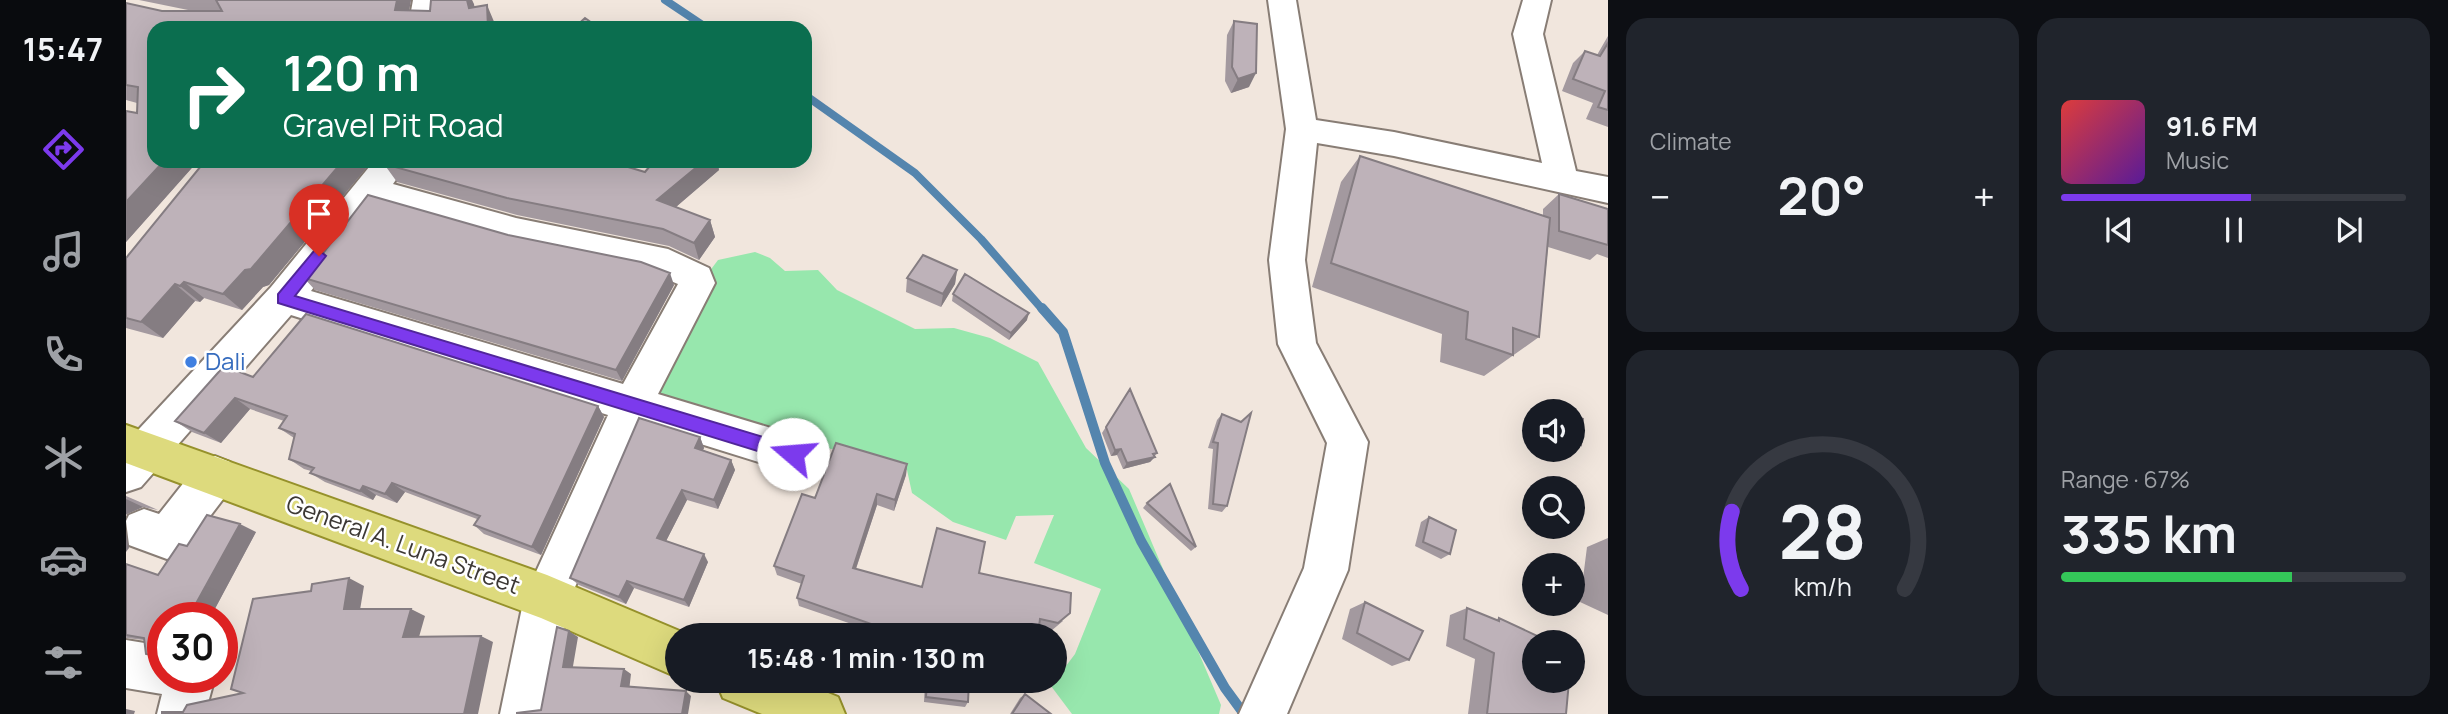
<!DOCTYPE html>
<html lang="en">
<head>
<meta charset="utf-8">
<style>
  :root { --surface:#171b24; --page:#20242c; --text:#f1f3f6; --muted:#9ea1a6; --line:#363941; --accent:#7c3aed }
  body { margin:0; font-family:Manrope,sans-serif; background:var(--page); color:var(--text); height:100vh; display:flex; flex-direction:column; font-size:26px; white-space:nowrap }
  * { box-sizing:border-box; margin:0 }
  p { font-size:23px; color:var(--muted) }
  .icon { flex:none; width:38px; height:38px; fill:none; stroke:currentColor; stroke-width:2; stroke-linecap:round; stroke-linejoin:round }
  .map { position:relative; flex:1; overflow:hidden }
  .drawer { display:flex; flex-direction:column; gap:18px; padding:18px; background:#0d0f14; width:840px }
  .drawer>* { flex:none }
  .banner { position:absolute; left:21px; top:21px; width:665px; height:147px; border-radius:21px; box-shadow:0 7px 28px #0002; background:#0b6e4f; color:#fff; overflow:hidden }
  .controls { position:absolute; left:1396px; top:399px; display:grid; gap:14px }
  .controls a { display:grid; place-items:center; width:63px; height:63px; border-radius:50%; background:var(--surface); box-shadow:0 7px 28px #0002; font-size:35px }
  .speed { position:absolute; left:21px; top:602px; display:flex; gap:14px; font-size:35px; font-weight:700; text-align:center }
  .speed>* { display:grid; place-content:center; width:91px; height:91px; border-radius:50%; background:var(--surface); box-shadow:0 7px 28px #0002; line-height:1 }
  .speed .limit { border:10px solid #d22; background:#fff; color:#111 }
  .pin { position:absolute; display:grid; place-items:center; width:60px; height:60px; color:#fff; margin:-72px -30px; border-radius:50% 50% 50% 0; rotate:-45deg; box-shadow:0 0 7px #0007 }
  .pin .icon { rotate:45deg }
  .me { position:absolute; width:77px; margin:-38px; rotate:288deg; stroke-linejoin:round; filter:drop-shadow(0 0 5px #0008) }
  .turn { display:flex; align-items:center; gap:24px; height:147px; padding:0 21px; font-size:32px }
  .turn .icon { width:91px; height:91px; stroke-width:2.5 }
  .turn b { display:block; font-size:49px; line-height:60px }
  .big { font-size:52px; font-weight:700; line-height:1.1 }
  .drawer .widget { flex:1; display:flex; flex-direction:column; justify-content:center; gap:10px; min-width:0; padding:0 24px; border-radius:21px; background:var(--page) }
  .drawer .dial { align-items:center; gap:0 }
  .dial svg { height:182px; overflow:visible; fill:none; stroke:var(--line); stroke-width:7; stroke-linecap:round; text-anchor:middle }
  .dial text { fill:var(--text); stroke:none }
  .song { display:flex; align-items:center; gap:21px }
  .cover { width:84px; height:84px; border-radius:10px; background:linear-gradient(135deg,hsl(0 70% 55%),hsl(270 70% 35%)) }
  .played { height:7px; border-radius:4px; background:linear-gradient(90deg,var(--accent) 55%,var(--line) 55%) }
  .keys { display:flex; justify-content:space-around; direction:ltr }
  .heat { display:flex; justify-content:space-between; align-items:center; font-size:38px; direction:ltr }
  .charge { height:10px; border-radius:5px; background:linear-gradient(90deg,#34c759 67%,var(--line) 0) }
  .drawer .tiles { flex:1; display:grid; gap:18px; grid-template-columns:repeat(2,1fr) }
  .trip { position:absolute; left:539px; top:623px; width:402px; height:70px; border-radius:35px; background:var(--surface); box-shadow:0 7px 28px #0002; font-weight:700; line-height:70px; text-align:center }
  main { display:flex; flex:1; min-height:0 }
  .tabs { display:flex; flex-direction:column; width:126px; justify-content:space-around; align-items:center; background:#090b0e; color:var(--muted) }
  .tabs .icon { width:49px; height:49px }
  .tabs .selected { color:var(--accent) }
  .tabs b { font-size:32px; color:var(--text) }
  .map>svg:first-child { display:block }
  .green { fill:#97e7ad }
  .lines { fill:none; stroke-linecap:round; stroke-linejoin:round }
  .stream-far1 { stroke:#5485ae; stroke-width:8 }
  .stream { stroke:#5485ae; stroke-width:10 }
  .minor-casing { stroke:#887d75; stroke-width:4 }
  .major-casing { stroke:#96912b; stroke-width:4 }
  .minor { fill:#fff; fill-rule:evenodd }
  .major { fill:#ddda7d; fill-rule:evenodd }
  .wall { fill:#a3999f }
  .shaded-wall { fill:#857d82 }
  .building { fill:#beb2b9; stroke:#857d82; stroke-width:2 }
  .route { fill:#7c3aed; stroke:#51269a; stroke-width:2 }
  .shop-dot { fill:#3f7fe0; stroke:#fff; stroke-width:2.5 }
  .labels { text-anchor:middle; stroke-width:5; stroke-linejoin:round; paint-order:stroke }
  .shop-label { font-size:24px; fill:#366cbe; stroke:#fff; text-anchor:start }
  .street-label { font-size:24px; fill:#3d3935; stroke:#fff }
</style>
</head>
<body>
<main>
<nav class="tabs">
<b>15:47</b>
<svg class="icon selected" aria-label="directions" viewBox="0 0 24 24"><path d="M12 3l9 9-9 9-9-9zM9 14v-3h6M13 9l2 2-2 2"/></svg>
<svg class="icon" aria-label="music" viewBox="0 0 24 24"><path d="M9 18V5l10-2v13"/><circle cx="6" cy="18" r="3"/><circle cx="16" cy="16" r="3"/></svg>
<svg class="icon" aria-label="phone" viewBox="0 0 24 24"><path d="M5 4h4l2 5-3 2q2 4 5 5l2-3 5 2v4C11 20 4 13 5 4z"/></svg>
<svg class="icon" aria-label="climate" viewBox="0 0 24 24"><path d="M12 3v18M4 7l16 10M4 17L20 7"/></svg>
<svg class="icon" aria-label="car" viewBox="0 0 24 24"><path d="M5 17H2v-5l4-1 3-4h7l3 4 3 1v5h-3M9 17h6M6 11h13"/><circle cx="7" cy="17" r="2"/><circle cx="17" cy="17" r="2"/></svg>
<svg class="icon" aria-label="filters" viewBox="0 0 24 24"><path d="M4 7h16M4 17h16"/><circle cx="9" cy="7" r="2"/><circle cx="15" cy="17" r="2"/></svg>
</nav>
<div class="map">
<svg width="1482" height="714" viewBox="0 0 1482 714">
  <rect width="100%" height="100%" fill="#f1e6dd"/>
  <path class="green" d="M629,252L644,258L659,271L692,270L711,290L789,329L828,328L864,338L912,362L960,448L1003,489L1095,705L1093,714H946L925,686L949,654L975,589L908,563L928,515L890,516L880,540L827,522L786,493L781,470L719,451L654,441L516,398L568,292L592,260Z"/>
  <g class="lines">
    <path class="stream-far1" d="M539,0L581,28
      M679,95L789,173L855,239L917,310"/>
    <path class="stream" d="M916,308L937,332L979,463L1015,541L1099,688L1118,714"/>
    <g class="minor-casing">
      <path id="minor" d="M287,0H315L312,28H282Z
        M1142,0H1170L1190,120L1268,132L1416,163L1387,34L1397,0H1425L1417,34L1450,171L1482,177V203L1268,156L1191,143L1179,260L1190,343L1242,442L1222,570L1161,714H1113L1178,568L1201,443L1152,344L1143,260L1160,129Z
        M248,161H283L267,184L390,218L542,249L583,268L589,283L532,394L668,435L683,441L689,454L683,467L668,473L517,426L444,599L422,714H374L398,598L482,415L165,315L15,487L0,492V443L145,287ZM251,205L390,245L520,271L552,284L497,384L185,291Z
        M89,456L104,462L110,476L104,490L56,553L41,559L3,545L0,521L3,515L18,509L33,514L74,462Z
        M0,640L37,646V677H89L79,714H31L36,694L0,688Z"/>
    </g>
    <g class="major-casing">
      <path id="major" d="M0,425L421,575L563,635H551V677L415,618L0,463Z
        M590,681H673L712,697L719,714H636L597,698Z"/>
    </g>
    <use href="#minor" class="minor"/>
    <use href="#major" class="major"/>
  </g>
  <path class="wall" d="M13,0H285L283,10L304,11L305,0H346L348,7L369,24L28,28V161H72L0,242V111L11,113V103L0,100V3L36,11H67Z
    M1108,21L1123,87L1105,93L1099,81L1101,35Z
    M1482,36V127L1460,119L1467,103L1436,91L1447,63L1459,51L1471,55Z
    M1234,156L1417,215V209L1433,194L1482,209V258L1471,254L1464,260L1422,247L1413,337L1358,376L1314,362L1316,334L1186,287L1215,182Z
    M79,161H246L143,285L137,287L116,310L78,298L74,302L69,301L37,338L0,328V258Z
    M258,164L519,172L593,170L550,207L584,220L589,237L573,260L543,246L391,215L271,182Z
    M831,270L829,284L815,307L780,292L781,278Z
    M178,278L548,285L496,381L189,290Z
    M827,294L901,320L883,340L826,301Z
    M127,377L472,406L478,417L415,555L358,534L348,525L351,519L279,492L271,503L250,495L247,500L199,482L184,473L185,471L178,469L163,459L168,438L153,428L158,421L124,409L95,443L66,432L49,421Z
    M1004,389L1031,453L1024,462L997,469L991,455L985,456L976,433Z
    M1096,414L1101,506L1096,512L1082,509L1087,449L1082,448L1091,420Z
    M1447,415L1455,445L1447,449Z
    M574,437L578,448L577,450L605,460L609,470L592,509L561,500L540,541L582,562L563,607L508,588L500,604L453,585L444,578Z
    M781,464L780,475L768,511L751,505L730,569L796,587L853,573L937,621L925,631L913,628L912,635H752V633L673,606L671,598L676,584L651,575L648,566L689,498Z
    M0,496L14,502L32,510L17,507L1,514Z
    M1021,503L1070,547L1065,551L1017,508Z
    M1303,517L1324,554L1315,559L1289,546L1295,522Z
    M130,532L84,618H37V658L20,654L18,640L0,638V564L32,575L61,546Z
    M1482,538V615L1454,602L1461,547Z
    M1239,602L1283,660L1266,666L1216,639L1224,609Z
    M1341,608L1369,620L1373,618L1440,714H1342L1349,659L1320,646L1324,615Z
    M799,681H843L842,702L839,707L798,702Z
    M899,694L925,714H884L894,698Z"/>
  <path class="shaded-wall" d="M271,0H285L280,28L269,10Z
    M341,0H346L348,4L352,28L343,8Z
    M361,5L369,24L370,28H362Z
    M1130,73L1123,87L1105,93L1112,79Z
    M38,161H72L0,242V202Z
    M217,161H246L143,285L137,287L116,310L97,294Z
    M578,161H592L593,170L537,218L531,200Z
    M584,220L589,237L573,260L568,243Z
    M831,270L829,284L815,307L817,294Z
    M544,273L548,285L496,381L490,370Z
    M58,282L78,298L74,302L54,286Z
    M49,284L69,301L37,338L15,322Z
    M903,313L901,320L883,340L885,333Z
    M109,398L124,409L95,443L78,433Z
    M472,406L478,417L415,555L406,547Z
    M574,437L578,448L573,458L569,448Z
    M995,449L991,455L985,456L989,450Z
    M1029,457L1024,462L997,469L1001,463Z
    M605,460L609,470L592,509L588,500Z
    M781,464L780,475L768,511L769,500Z
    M266,483L279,492L271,503L259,494Z
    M237,486L250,495L247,500L234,491Z
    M556,490L561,500L537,547L531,538Z
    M751,494V505L727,577V568Z
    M0,499L17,507L1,514L0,515Z
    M114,524L130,532L84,618H62Z
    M0,533L3,548L0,552Z
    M578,554L582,562L563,607L558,600Z
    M223,578L238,586L233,616L218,609Z
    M501,581L508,588L500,604L493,597Z
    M285,609L299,616L291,644L277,637Z
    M443,631L452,637L446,672L437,667Z
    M355,636L367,642L352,714H338Z
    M498,669L505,674L503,691L495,686Z
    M560,691L565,696L562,714H556Z
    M0,709L9,711L8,714H0Z"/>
  <path class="building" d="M90,0H271L269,10L304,11L305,0H341L343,8L361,5L362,28H28V161H38L0,202V111L11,113L12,87L0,85V3L36,11H96Z
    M459,18L473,28H448Z
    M1108,21L1131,24L1130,73L1112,79L1106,67Z
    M1482,43V110L1472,107L1479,91L1447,79L1459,51L1474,56Z
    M1234,156L1424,218L1413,337L1387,328V355L1340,339L1342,312L1205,263Z
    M79,161H217L125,269L119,270L97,294L58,282L54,286L49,284L15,322L0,318V258Z
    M260,161H482L519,172L528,161H578L531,200L584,220L568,243L537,229L381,198L258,164Z
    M1433,194L1482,209V245L1433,231Z
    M242,195L382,235L515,262L544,273L490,370L178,278Z
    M797,255L831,270L817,294L781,278Z
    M839,274L903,313L885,333L827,294Z
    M180,314L472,406L406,547L348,525L354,516L266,483L259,494L237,486L234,491L184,473L188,468L163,459L169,434L153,428L161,416L109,398L78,433L49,421L98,366L127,377Z
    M1004,389L1031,453L1027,454L1029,457L1001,463L995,449L989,450L980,427Z
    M1425,407L1437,411H1425Z
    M1125,413L1101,506L1087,504L1092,443L1087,442L1096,414L1115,422Z
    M1447,415L1457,419L1455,445L1447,442Z
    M513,418L574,437L569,448L605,460L588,500L556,490L531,538L578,554L558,600L501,581L493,597L444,578Z
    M710,443L781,464L769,500L751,494L727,568L796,587L811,528L859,542L853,573L945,593L944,613L932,623L914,619L912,635H760L752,633L754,627L671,598L678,576L648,566L676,494L689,498Z
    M1044,484L1070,547L1021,503Z
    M81,515L114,524L62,618H37V658L20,654L18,638L0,635V564L32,575L53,544L61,546Z
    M1303,517L1330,530L1324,554L1297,542Z
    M223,578L218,609H285L277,637L355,636L338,714H36V712H57L61,705L117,693L105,689L127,599L185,591L186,584Z
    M1239,602L1297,631L1283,660L1231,633Z
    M1341,608L1373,621V618L1424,642H1409V681H1443L1440,714H1361L1368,653L1338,639Z
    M431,627L443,631L437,667L498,669L495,686L560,691L556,714H391V713L415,710Z
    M801,681H843L842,702L800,697Z
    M899,694L925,714H886Z"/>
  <path class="route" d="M193,250L200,256L169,296L667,446L676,454L667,462L152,303V294L188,251Z"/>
  <circle class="shop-dot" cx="65" cy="362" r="7"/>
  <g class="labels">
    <g class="shop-label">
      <text x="79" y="370">Dali</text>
    </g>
    <g class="street-label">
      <text transform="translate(277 545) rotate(20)" y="8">General A. Luna Street</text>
    </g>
  </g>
</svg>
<div class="controls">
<a><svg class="icon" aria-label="sound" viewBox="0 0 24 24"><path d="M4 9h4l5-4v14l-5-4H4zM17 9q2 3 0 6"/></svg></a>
<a><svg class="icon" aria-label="search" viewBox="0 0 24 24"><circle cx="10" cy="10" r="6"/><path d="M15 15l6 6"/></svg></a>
<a>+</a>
<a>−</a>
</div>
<div class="speed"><div class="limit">30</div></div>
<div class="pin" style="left:193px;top:256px;background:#d93025"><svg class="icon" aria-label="arrive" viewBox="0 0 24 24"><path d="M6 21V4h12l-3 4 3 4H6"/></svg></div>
<svg class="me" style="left:667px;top:454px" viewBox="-20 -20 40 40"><circle r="19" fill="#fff"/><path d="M0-13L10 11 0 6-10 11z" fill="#7c3aed"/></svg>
<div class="trip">15:48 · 1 min · 130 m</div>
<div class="banner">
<div class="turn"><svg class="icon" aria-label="right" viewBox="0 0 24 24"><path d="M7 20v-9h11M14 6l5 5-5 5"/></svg><div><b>120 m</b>Gravel Pit Road</div></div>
</div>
</div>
<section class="drawer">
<div class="tiles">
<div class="widget"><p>Climate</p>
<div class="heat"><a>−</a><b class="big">20°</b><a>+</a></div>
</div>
<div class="widget">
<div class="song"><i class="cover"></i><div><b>91.6 FM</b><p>Music</p></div></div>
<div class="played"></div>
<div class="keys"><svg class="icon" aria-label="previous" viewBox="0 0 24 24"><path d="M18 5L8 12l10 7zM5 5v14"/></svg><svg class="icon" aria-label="pause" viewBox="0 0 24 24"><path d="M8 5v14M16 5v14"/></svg><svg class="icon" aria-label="next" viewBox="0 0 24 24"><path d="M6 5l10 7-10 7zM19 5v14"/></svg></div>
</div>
<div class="widget dial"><svg viewBox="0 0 100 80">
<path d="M14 69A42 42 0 1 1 86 69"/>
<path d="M14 69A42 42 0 0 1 10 35" stroke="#7c3aed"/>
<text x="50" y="56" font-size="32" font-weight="700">28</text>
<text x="50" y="72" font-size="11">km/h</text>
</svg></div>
<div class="widget"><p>Range · 67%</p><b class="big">335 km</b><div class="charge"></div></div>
</div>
</section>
</main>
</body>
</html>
